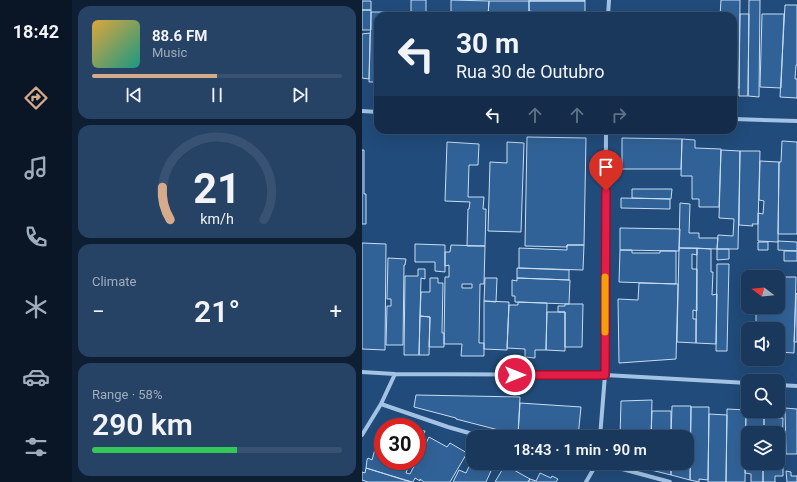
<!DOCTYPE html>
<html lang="en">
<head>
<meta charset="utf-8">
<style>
  :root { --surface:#19385c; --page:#264365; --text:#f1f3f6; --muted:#9facbb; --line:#375272; --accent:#d6ab8b }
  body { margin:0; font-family:Roboto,sans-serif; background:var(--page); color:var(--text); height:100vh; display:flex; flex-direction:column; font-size:15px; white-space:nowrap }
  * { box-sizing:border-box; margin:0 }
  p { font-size:13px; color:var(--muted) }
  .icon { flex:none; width:22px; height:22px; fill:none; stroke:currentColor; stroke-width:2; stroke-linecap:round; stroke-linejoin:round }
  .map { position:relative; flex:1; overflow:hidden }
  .details { display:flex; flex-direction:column; gap:6px; padding:6px; background:#0e1f33; width:290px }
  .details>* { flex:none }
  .hud { position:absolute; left:12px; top:12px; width:363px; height:122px; border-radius:12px; box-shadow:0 4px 16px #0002,0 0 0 1px var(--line); background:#19385c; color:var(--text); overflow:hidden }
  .needle { width:26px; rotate:286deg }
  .tools { position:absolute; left:379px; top:270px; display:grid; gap:8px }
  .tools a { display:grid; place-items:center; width:44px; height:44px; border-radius:8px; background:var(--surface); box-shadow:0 4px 16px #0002,0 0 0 1px var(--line); font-size:20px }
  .speed { position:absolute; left:12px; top:418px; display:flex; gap:8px; font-size:20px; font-weight:700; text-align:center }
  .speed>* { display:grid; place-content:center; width:52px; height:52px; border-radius:50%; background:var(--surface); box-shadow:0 4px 16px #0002,0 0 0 1px var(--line); line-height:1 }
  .speed .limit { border:6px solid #d22; background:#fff; color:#111 }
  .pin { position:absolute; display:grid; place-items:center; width:34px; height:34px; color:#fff; margin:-41px -17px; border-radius:50% 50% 50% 0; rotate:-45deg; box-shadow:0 0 4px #0007 }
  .pin .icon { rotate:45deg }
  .me { position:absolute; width:44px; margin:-22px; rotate:90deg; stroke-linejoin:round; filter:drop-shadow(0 0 3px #0008) }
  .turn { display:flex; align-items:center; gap:14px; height:84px; padding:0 16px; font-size:18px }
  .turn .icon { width:52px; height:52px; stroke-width:2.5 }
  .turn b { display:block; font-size:28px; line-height:34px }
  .lanes { display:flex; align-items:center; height:38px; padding:0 16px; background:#0003; justify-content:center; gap:20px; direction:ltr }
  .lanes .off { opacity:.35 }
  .big { font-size:30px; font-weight:600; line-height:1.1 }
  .details .widget { flex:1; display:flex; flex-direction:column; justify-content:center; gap:6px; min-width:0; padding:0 14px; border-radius:12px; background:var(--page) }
  .details .dial { align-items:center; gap:0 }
  .dial svg { height:104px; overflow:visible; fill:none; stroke:var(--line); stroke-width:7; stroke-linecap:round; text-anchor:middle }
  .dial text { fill:var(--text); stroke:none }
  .song { display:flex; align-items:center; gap:12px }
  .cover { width:48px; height:48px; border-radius:6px; background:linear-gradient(135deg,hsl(40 70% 55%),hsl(170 70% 35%)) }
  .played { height:4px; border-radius:2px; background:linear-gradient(90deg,var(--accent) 50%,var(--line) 50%) }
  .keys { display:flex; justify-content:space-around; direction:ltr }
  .heat { display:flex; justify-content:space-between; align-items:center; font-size:22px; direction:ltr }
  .charge { height:6px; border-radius:3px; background:linear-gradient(90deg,#34c759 58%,var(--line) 0) }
  .trip { position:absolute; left:104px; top:430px; width:228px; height:40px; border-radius:12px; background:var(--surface); box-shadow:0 4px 16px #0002,0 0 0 1px var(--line); font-weight:600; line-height:40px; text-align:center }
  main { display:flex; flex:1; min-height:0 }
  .tab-bar { display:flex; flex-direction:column; width:72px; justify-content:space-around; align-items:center; background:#0a1625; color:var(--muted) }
  .tab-bar .icon { width:28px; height:28px }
  .tab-bar .on { color:var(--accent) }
  .tab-bar b { font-size:18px; color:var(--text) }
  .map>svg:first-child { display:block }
  .building { fill:#316297; stroke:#c6ddf4; fill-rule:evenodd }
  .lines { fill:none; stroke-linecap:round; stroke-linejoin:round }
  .street { stroke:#a3c3e5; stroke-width:4 }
  .route-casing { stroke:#92132f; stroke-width:10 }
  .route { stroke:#e11d48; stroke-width:7 }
  .slow { stroke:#f59e0b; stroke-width:7 }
</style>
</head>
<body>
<main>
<nav class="tab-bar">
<b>18:42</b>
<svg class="icon on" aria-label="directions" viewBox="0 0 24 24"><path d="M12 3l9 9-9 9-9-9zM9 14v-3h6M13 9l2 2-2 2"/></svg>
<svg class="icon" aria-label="music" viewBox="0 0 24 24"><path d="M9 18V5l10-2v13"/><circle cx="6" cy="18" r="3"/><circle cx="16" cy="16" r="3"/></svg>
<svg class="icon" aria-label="phone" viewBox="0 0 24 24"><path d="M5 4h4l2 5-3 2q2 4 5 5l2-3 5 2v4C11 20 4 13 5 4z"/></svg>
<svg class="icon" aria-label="climate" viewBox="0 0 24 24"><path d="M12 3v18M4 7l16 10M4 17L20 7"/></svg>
<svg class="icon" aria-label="car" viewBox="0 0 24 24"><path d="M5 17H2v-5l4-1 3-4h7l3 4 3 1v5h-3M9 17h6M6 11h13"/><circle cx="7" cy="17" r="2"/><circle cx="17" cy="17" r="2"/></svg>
<svg class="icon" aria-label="filters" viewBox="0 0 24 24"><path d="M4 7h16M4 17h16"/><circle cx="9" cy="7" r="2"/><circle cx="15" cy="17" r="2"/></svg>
</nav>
<section class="details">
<div class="widget">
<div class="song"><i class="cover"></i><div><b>88.6 FM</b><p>Music</p></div></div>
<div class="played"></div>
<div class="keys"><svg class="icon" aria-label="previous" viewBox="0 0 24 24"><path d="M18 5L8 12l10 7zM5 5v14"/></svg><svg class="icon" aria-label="pause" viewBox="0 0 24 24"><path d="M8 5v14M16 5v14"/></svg><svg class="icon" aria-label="next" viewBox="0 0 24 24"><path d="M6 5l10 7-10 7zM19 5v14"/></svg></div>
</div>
<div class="widget dial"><svg viewBox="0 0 100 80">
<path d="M14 69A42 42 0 1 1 86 69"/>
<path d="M14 69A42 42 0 0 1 8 44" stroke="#d6ab8b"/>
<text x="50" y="56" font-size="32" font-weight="700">21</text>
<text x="50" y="72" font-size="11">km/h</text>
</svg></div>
<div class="widget"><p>Climate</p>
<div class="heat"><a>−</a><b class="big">21°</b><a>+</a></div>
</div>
<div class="widget"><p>Range · 58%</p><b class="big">290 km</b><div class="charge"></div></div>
</section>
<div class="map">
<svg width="435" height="482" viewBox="0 0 435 482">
  <rect width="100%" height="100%" fill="#214b7a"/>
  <path class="building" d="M49,0H64V16H49Z
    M89,0L127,1L126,16H89Z
    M167,0H223V1H167Z
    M359,0H378L377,88H371V16H358Z
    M387,0H398L397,97L386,96Z
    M0,1H9V10H0Z
    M127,1H167V16H126Z
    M167,1H223V16H174V12L167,11Z
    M423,5H435V65H434L433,79H435V98L418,97Z
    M0,10H9V30H0Z
    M9,12H28V16H16V82H7Z
    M28,12H40V16H49H28Z
    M378,14H387L386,96H377Z
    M400,14H422L419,88L398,87Z
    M8,33L7,79L0,78V34Z
    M165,137L224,138L222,245H205V247L163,246Z
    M260,138L320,139L319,169H260Z
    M320,139L333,140V148L359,149L357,207H337V199H330V176H319Z
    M420,141L435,142V234H416L417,162H419Z
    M85,142L117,144L116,165H107L106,197H122L121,209H124L123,246H105L106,209H107L108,202L83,201Z
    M145,142L162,143L159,232L126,231L128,162L145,163Z
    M0,150H2V194H4V224H0Z
    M359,150L378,151L376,249H355L356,235L371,236L372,219L357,218Z
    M378,151H398L396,224H390L391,226L377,225Z
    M398,161L417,162L416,242L396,241V213L401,214L402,201L397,200Z
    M270,189H310L309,199L270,198Z
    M259,198L308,199V209L259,208Z
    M318,203L328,204L327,233H337V238H356L355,249L317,248Z
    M258,228L318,229L317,251L258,250Z
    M416,241L435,242V251L416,250Z
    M396,242H406V250H396Z
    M0,243L24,244L23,350L0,349Z
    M53,244L83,245V272L73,271V262H53Z
    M89,245L123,246L122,284H118L117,343H122V356H99L100,344H82L83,277H87V265L83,266V252H88ZM100,284H110V288H100Z
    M205,245H222L221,270L157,268V248L205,250Z
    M317,248H335V255L330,254V269H335V311L331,310V319H334V343L315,342Z
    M335,248L349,249V272H351L350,295L355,294L354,344L334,343Z
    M355,249H367V259L355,260Z
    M258,250H270V253H298V251H314V284L257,282Z
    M422,251H435V261H422Z
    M26,258L44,259L43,265H42L41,345H24L25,306H29V299H25Z
    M355,264H367L365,351H354Z
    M155,268L207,270V280L155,278Z
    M56,269H63V279L59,278L57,355H42L43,276H56Z
    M416,277H434L432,353L416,352V329H394V314H403V307H416Z
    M68,278H76V283H81L80,333H82V347H67L68,317L58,316L59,292H68Z
    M123,278H135L134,302L122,301Z
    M155,278L208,280L207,304L153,302V296H150V280L155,281Z
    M277,283L316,284L314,359L257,363L256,299L276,300Z
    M434,293L435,294V342H432Z
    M122,301L147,302L145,350L122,349Z
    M156,302L185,303L184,350H173V358L163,357V349L145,348L147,305H156Z
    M203,304H221L220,347H203V312H196V306H203Z
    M185,312H203V351L184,350Z
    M58,316L68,317L67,355H57Z
    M54,395L158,397L156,435L94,419V418L52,407Z
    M290,400L289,437H258L259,401Z
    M158,403L219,407L216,437H191L156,435Z
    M310,406H329L328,480L309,475V463H325V437H309Z
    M329,407H347L346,480L337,479V482L328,480Z
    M384,407H386V411H402V433H386V463H401V482H389V474L383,473Z
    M423,408L435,409V454H424Z
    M365,409L384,410L383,482H364Z
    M290,411H309V437H289Z
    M347,414L365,415L364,482H346Z
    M402,418H421L420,454H421V476H413V482H401V463H416V433H402Z
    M55,430L63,431L59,445L55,443Z
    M67,437L85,447L88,443L105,453L88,482H62L58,479V481L53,478L51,482H50L4,468L5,460L6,458L10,460L13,449L18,450L21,442V461H51L50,465L47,464L44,473L48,474Z
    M111,458V463H121L122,464L121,467L129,471L124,482H91L97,470L104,473Z
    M266,463H289V470Z
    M289,463H309V475L289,470Z
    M143,465L168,479L166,482H133Z
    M4,468L42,480L50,482H6L0,480V472L3,473Z
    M424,471L429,472V476H435V482H425Z
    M178,473L189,478L190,476L196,479L194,482H166L168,479L174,481Z"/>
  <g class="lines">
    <path class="street" d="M246,16L247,0
      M0,111L16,112
      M371,119L435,121
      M0,372L33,374L243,375L386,383
      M416,385L435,386
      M19,404L86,427L121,437
      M0,435L19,404L33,374
      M238,437L243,375L244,130
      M238,463L308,482
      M224,482L235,463"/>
  </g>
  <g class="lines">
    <g class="route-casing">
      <path id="route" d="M153,375H243L244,191"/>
    </g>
    <use href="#route" class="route"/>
    <path class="slow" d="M243,332V277"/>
  </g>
</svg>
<div class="tools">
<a><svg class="needle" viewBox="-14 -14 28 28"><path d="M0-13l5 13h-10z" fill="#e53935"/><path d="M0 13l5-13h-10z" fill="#9facbb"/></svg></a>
<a><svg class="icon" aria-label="sound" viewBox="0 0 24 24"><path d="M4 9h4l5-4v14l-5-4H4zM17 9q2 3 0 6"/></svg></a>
<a><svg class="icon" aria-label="search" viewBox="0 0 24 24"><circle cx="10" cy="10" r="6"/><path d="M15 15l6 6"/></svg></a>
<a><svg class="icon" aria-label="layers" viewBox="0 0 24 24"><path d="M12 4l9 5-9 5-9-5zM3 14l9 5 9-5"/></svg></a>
</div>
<div class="speed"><div class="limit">30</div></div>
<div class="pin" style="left:244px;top:191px;background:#d93025"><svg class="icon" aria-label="arrive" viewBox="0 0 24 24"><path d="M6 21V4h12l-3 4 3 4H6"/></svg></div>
<svg class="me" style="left:153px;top:375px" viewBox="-20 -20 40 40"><circle r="17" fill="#e11d48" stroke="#fff" stroke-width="3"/><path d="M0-11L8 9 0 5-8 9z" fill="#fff"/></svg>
<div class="trip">18:43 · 1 min · 90 m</div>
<div class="hud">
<div class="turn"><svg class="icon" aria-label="left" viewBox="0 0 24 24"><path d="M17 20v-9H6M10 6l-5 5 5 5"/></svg><div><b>30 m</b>Rua 30 de Outubro</div></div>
<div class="lanes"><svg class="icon" aria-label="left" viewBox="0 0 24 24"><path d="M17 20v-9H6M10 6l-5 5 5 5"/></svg><svg class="icon off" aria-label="ahead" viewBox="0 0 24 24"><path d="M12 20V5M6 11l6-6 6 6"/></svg><svg class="icon off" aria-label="ahead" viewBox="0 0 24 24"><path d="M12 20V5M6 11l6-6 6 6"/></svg><svg class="icon off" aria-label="right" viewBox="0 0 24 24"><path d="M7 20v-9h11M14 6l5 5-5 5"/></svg></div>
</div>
</div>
</main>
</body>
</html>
